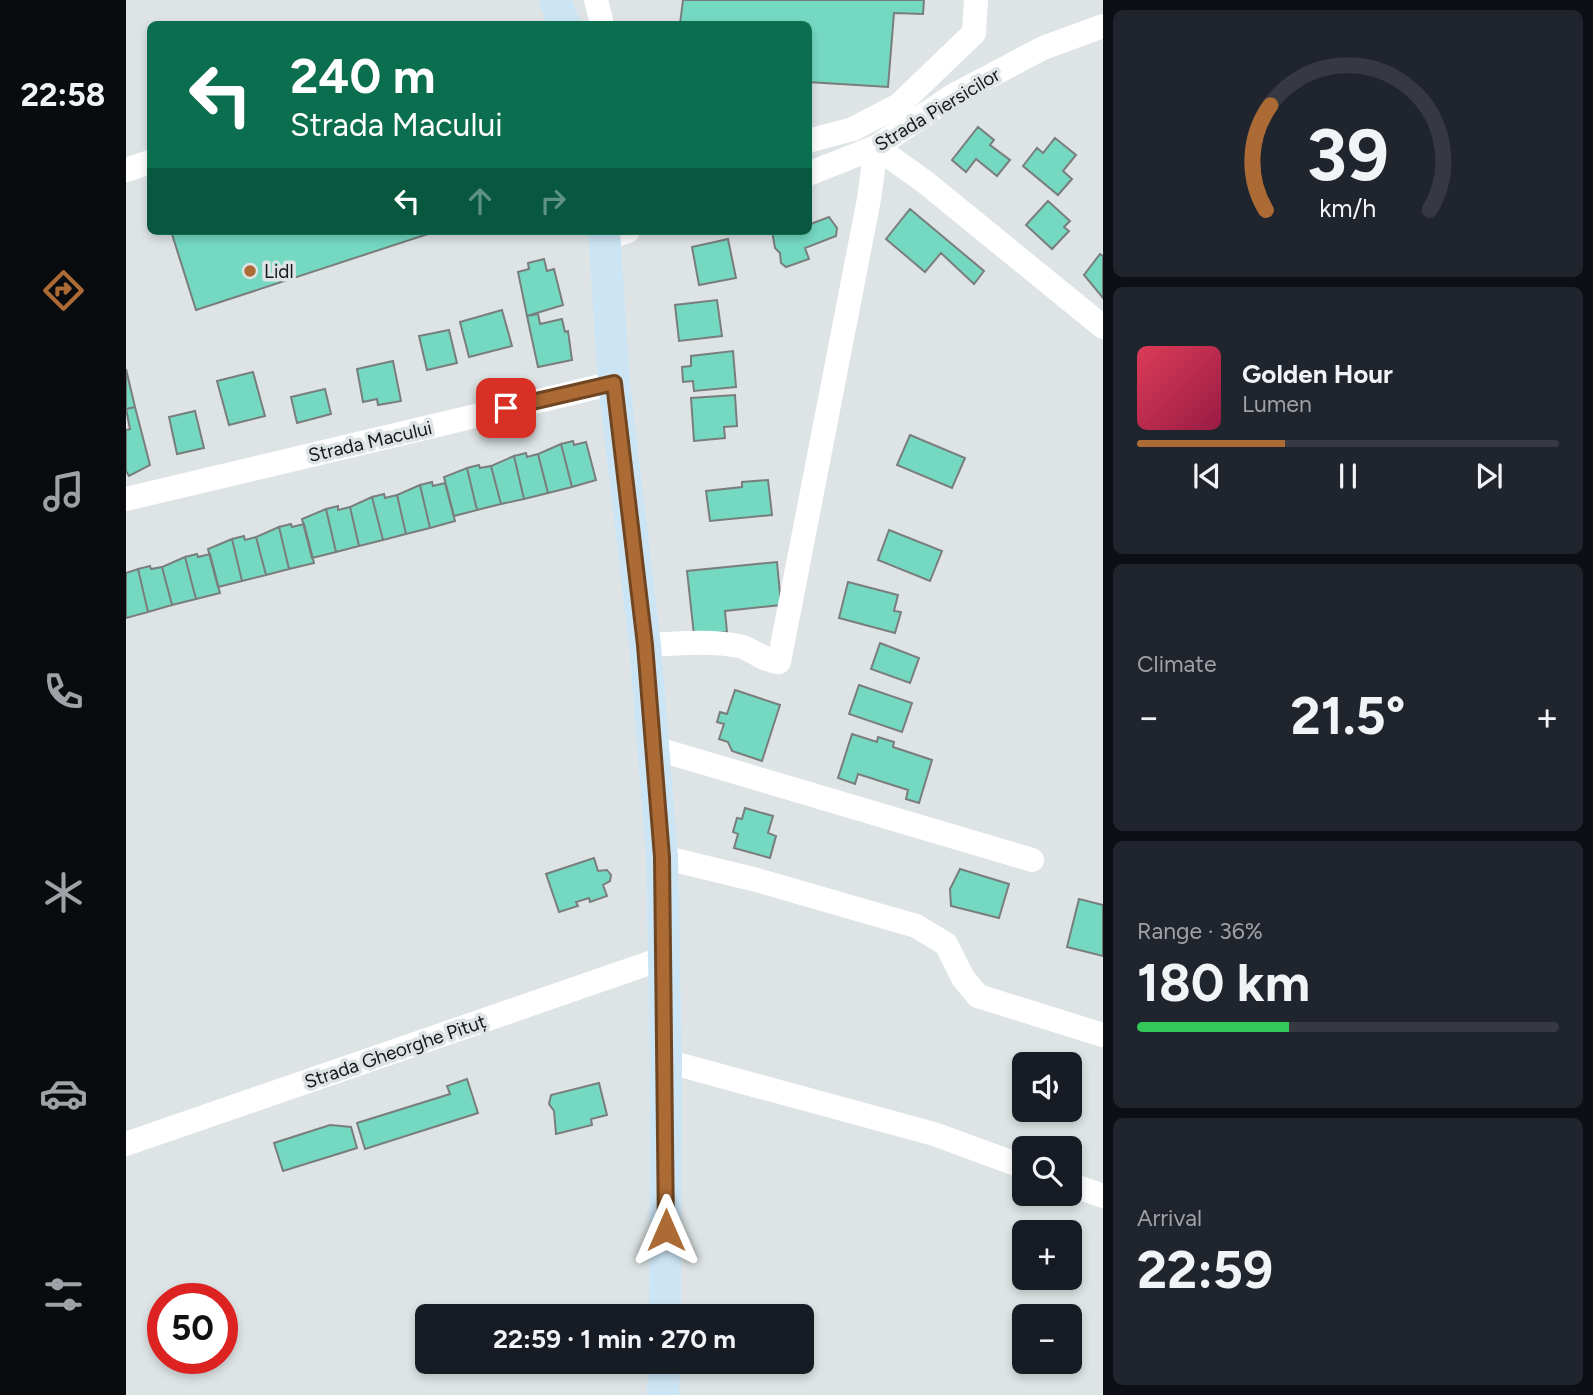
<!DOCTYPE html>
<html lang="en">
<head>
<meta charset="utf-8">
<style>
  :root { --surface:#171b24; --page:#20242c; --text:#f1f3f6; --muted:#9ea1a6; --line:#363941; --accent:#ac6b35 }
  body { margin:0; font-family:Figtree,sans-serif; background:var(--page); color:var(--text); height:100vh; display:flex; flex-direction:column; font-size:26px; white-space:nowrap }
  * { box-sizing:border-box; margin:0 }
  p { font-size:23px; color:var(--muted) }
  .icon { flex:none; width:38px; height:38px; fill:none; stroke:currentColor; stroke-width:2; stroke-linecap:round; stroke-linejoin:round }
  .map { position:relative; flex:1; overflow:hidden }
  .details { display:flex; flex-direction:column; gap:10px; padding:10px; background:#0d0f14; width:490px }
  .details>* { flex:none }
  .top-card { position:absolute; left:21px; top:21px; width:665px; height:214px; border-radius:10px; box-shadow:0 4px 10px #0003; background:#0b6e4f; color:#fff; overflow:hidden }
  .fabs { position:absolute; left:886px; top:1052px; display:grid; gap:14px }
  .fabs a { display:grid; place-items:center; width:70px; height:70px; border-radius:10px; background:var(--surface); box-shadow:0 4px 10px #0003; font-size:35px }
  .speed { position:absolute; left:21px; top:1283px; display:flex; gap:14px; font-size:35px; font-weight:700; text-align:center }
  .speed>* { display:grid; place-content:center; width:91px; height:91px; border-radius:50%; background:var(--surface); box-shadow:0 4px 10px #0003; line-height:1 }
  .speed .limit { border:10px solid #d22; background:#fff; color:#111 }
  .pin { position:absolute; display:grid; place-items:center; width:60px; height:60px; color:#fff; margin:-30px; border-radius:14px; box-shadow:0 4px 10px #0006 }
  .me { position:absolute; width:77px; margin:-38px; rotate:0deg; stroke-linejoin:round; filter:drop-shadow(0 0 5px #0008) }
  .turn { display:flex; align-items:center; gap:24px; height:147px; padding:0 28px; font-size:32px }
  .turn .icon { width:91px; height:91px; stroke-width:2.5 }
  .turn b { display:block; font-size:49px; line-height:60px }
  .lanes { display:flex; align-items:center; height:66px; padding:0 28px; background:#0003; justify-content:center; gap:35px; direction:ltr }
  .lanes .off { opacity:.35 }
  .big { font-size:52px; font-weight:700; line-height:1.1 }
  .details .card { flex:1; display:flex; flex-direction:column; justify-content:center; gap:10px; min-width:0; padding:0 24px; border-radius:10px; background:var(--page) }
  .details .dial { align-items:center; gap:0 }
  .dial svg { height:182px; overflow:visible; fill:none; stroke:var(--line); stroke-width:7; stroke-linecap:round; text-anchor:middle }
  .dial text { fill:var(--text); stroke:none }
  .song { display:flex; align-items:center; gap:21px }
  .cover { width:84px; height:84px; border-radius:10px; background:linear-gradient(135deg,hsl(350 70% 55%),hsl(340 70% 35%)) }
  .played { height:7px; border-radius:4px; background:linear-gradient(90deg,var(--accent) 35%,var(--line) 35%) }
  .keys { display:flex; justify-content:space-around; direction:ltr }
  .heat { display:flex; justify-content:space-between; align-items:center; font-size:38px; direction:ltr }
  .charge { height:10px; border-radius:5px; background:linear-gradient(90deg,#34c759 36%,var(--line) 0) }
  .trip { position:absolute; left:289px; top:1304px; width:399px; height:70px; border-radius:10px; background:var(--surface); box-shadow:0 4px 10px #0003; font-weight:700; line-height:70px; text-align:center }
  main { display:flex; flex:1; min-height:0 }
  .tabs { display:flex; flex-direction:column; width:126px; justify-content:space-around; align-items:center; background:#090b0e; color:var(--muted) }
  .tabs .icon { width:49px; height:49px }
  .tabs .on { color:var(--accent) }
  .tabs b { font-size:32px; color:var(--text) }
  .map>svg:first-child { display:block }
  .building { fill:#75d9c2; stroke:#797e7d; stroke-width:2 }
  .lines { fill:none; stroke-linecap:round; stroke-linejoin:round }
  .minor { stroke:#fff; stroke-width:24 }
  .major { stroke:#cce5f5; stroke-width:32 }
  .route-casing { stroke:#704622; stroke-width:18 }
  .route { stroke:#ac6b35; stroke-width:12 }
  .poi-dot { fill:#ac6b35; stroke:#dee4e5; stroke-width:2.5 }
  .labels { text-anchor:middle; stroke-width:7; stroke-linejoin:round; paint-order:stroke }
  .street-label { font-size:19px; fill:#161819; stroke:#dee4e5 }
  .poi-label { font-size:19px; fill:#161819; stroke:#dee4e5; text-anchor:start }
</style>
</head>
<body>
<main>
<nav class="tabs">
<b>22:58</b>
<svg class="icon on" aria-label="directions" viewBox="0 0 24 24"><path d="M12 3l9 9-9 9-9-9zM9 14v-3h6M13 9l2 2-2 2"/></svg>
<svg class="icon" aria-label="music" viewBox="0 0 24 24"><path d="M9 18V5l10-2v13"/><circle cx="6" cy="18" r="3"/><circle cx="16" cy="16" r="3"/></svg>
<svg class="icon" aria-label="phone" viewBox="0 0 24 24"><path d="M5 4h4l2 5-3 2q2 4 5 5l2-3 5 2v4C11 20 4 13 5 4z"/></svg>
<svg class="icon" aria-label="climate" viewBox="0 0 24 24"><path d="M12 3v18M4 7l16 10M4 17L20 7"/></svg>
<svg class="icon" aria-label="car" viewBox="0 0 24 24"><path d="M5 17H2v-5l4-1 3-4h7l3 4 3 1v5h-3M9 17h6M6 11h13"/><circle cx="7" cy="17" r="2"/><circle cx="17" cy="17" r="2"/></svg>
<svg class="icon" aria-label="filters" viewBox="0 0 24 24"><path d="M4 7h16M4 17h16"/><circle cx="9" cy="7" r="2"/><circle cx="15" cy="17" r="2"/></svg>
</nav>
<div class="map">
<svg width="977" height="1395" viewBox="0 0 977 1395">
  <rect width="100%" height="100%" fill="#dee4e5"/>
  <path class="building" d="M557,0H798L797,14L768,13L762,87L682,82V24H554Z
    M852,127L868,140L864,145L884,160L871,176L850,159L840,172L826,160Z
    M929,138L950,155L937,171L946,179L932,195L897,166L911,148L917,153Z
    M922,201L944,221L938,227L943,231L926,249L900,225Z
    M784,209L858,271L848,284L815,253L799,272L760,239Z
    M703,217L711,228L710,236L679,248L683,259L660,267L655,263L654,253L649,248L646,231H682V225Z
    M45,231H311L70,310Z
    M602,239L610,278L573,285L566,247Z
    M974,254L977,256V298L958,275Z
    M418,259L421,271L428,269L437,305L401,316L392,272L403,269L402,263Z
    M591,300L596,336L553,341L549,305Z
    M376,310L386,346L343,357L334,322Z
    M412,314L414,324L436,319L439,332L442,331L446,360L412,367L401,316Z
    M323,330L331,363L301,370L293,336Z
    M607,351L610,387L568,391L567,381L557,382L556,367L565,366V356Z
    M267,361L275,401L252,405L251,399L237,402L231,369Z
    M0,369L9,407L0,409Z
    M127,372L139,416L103,425L91,381Z
    M199,389L205,414L171,423L165,397Z
    M609,395L611,426L598,427L599,438L568,441L565,398Z
    M9,407L24,465L3,476L0,471V430L4,429L0,409Z
    M69,411L78,448L51,454L43,417Z
    M784,435L839,458L826,488L771,465Z
    M447,441L448,445L460,442L470,480L446,487L435,444Z
    M435,444L446,487L422,493L412,454Z
    M400,453L401,457L412,454L422,493L398,499L388,456Z
    M388,456L398,499L375,504L365,466Z
    M353,465L354,468L365,466L375,504L351,510L341,468Z
    M341,468L351,510L328,516L318,477Z
    M642,480L646,515L584,521L580,491L616,487V482Z
    M306,482L307,486L319,483L329,521L304,528L294,485Z
    M294,485L304,528L280,534L271,495Z
    M258,494L259,498L271,495L280,534L257,540L246,497Z
    M246,497L257,540L233,546L224,507Z
    M212,506V510L224,507L233,546L210,552L200,509Z
    M200,509L210,552L186,558L176,519Z
    M165,524L166,527L178,524L188,563L163,569L153,527Z
    M153,527L163,569L140,575L130,537Z
    M763,530L816,551L804,581L752,560Z
    M118,536L119,540L130,537L140,575L116,581L106,539Z
    M106,539L116,581L92,587L82,549Z
    M71,554L72,557L84,554L94,593L70,599L59,557Z
    M59,557L70,599L46,605L36,567Z
    M651,562L655,605L599,611L601,632L568,635L561,571Z
    M24,566L25,569L36,567L46,605L22,612L12,569Z
    M12,569L22,612L0,618V573Z
    M722,582L772,595L768,611L775,612L769,633L713,618Z
    M754,643L793,658L784,683L745,669Z
    M733,685L786,703L776,732L723,714Z
    M609,690L654,705L636,761L606,751L602,742L593,739L598,724L591,722L594,712L601,714Z
    M726,734L751,742L752,737L768,742L767,747L806,760L793,803L780,799L782,790L732,774L729,784L712,778Z
    M619,808L647,816L642,833L650,836L644,858L608,848L612,834L607,832L611,818L616,819Z
    M468,858L472,871L481,870L485,875L484,881L477,885L481,896L464,902L463,898L450,902L452,906L433,912L420,874Z
    M834,869L883,884L873,918L825,906L824,889Z
    M953,899L977,905V956L941,947Z
    M341,1079L352,1113L239,1149L231,1123L324,1094L321,1086Z
    M473,1083L481,1115L465,1119L466,1125L430,1134L428,1111L423,1104L425,1095Z
    M204,1125L225,1127L231,1148L157,1171L148,1143Z"/>
  <g class="lines">
    <path class="minor" d="M470,0L476,24
      M682,141L727,129L773,105L848,33L850,0
      M0,170L24,162
      M682,174L750,147L828,95L917,48L977,26
      M480,238L502,231
      M0,499L488,383
      M519,645C550,644 582,640 613,646C627,649 637,661 653,662L743,199L750,147L799,182L977,327
      M528,748L906,860
      M536,857L631,880L790,926L820,944L837,978L852,996L977,1035
      M540,1061L808,1134L898,1167
      M0,1144L538,958
      M943,1184L977,1196"/>
    <path class="major" d="M429,0L438,24
      M478,231L488,383L519,645L536,857L540,1061L539,1316
      M537,1395L538,1362"/>
  </g>
  <g class="lines">
    <g class="route-casing">
      <path id="route" d="M380,408L488,383L519,645L536,857L540,1230"/>
    </g>
    <use href="#route" class="route"/>
  </g>
  <circle class="poi-dot" cx="124" cy="271" r="7"/>
  <g class="labels">
    <g class="street-label">
      <text transform="translate(811 109) rotate(-31)" y="7">Strada Piersicilor</text>
      <text transform="translate(244 441) rotate(-13)" y="7">Strada Macului</text>
      <text transform="translate(269 1051) rotate(-19)" y="7">Strada Gheorghe Pituț</text>
    </g>
    <g class="poi-label">
      <text x="138" y="278">Lidl</text>
    </g>
  </g>
</svg>
<div class="fabs">
<a><svg class="icon" aria-label="sound" viewBox="0 0 24 24"><path d="M4 9h4l5-4v14l-5-4H4zM17 9q2 3 0 6"/></svg></a>
<a><svg class="icon" aria-label="search" viewBox="0 0 24 24"><circle cx="10" cy="10" r="6"/><path d="M15 15l6 6"/></svg></a>
<a>+</a>
<a>−</a>
</div>
<div class="speed"><div class="limit">50</div></div>
<div class="pin" style="left:380px;top:408px;background:#d93025"><svg class="icon" aria-label="arrive" viewBox="0 0 24 24"><path d="M6 21V4h12l-3 4 3 4H6"/></svg></div>
<svg class="me" style="left:540px;top:1230px" viewBox="-20 -20 40 40"><path d="M0-17L14 15 0 8-14 15z" fill="#ac6b35" stroke="#fff" stroke-width="4"/></svg>
<div class="trip">22:59 · 1 min · 270 m</div>
<div class="top-card">
<div class="turn"><svg class="icon" aria-label="left" viewBox="0 0 24 24"><path d="M17 20v-9H6M10 6l-5 5 5 5"/></svg><div><b>240 m</b>Strada Macului</div></div>
<div class="lanes"><svg class="icon" aria-label="left" viewBox="0 0 24 24"><path d="M17 20v-9H6M10 6l-5 5 5 5"/></svg><svg class="icon off" aria-label="ahead" viewBox="0 0 24 24"><path d="M12 20V5M6 11l6-6 6 6"/></svg><svg class="icon off" aria-label="right" viewBox="0 0 24 24"><path d="M7 20v-9h11M14 6l5 5-5 5"/></svg></div>
</div>
</div>
<section class="details">
<div class="card dial"><svg viewBox="0 0 100 80">
<path d="M14 69A42 42 0 1 1 86 69"/>
<path d="M14 69A42 42 0 0 1 16 23" stroke="#ac6b35"/>
<text x="50" y="56" font-size="32" font-weight="700">39</text>
<text x="50" y="72" font-size="11">km/h</text>
</svg></div>
<div class="card">
<div class="song"><i class="cover"></i><div><b>Golden Hour</b><p>Lumen</p></div></div>
<div class="played"></div>
<div class="keys"><svg class="icon" aria-label="previous" viewBox="0 0 24 24"><path d="M18 5L8 12l10 7zM5 5v14"/></svg><svg class="icon" aria-label="pause" viewBox="0 0 24 24"><path d="M8 5v14M16 5v14"/></svg><svg class="icon" aria-label="next" viewBox="0 0 24 24"><path d="M6 5l10 7-10 7zM19 5v14"/></svg></div>
</div>
<div class="card"><p>Climate</p>
<div class="heat"><a>−</a><b class="big">21.5°</b><a>+</a></div>
</div>
<div class="card"><p>Range · 36%</p><b class="big">180 km</b><div class="charge"></div></div>
<div class="card"><p>Arrival</p><b class="big">22:59</b></div>
</section>
</main>
</body>
</html>
